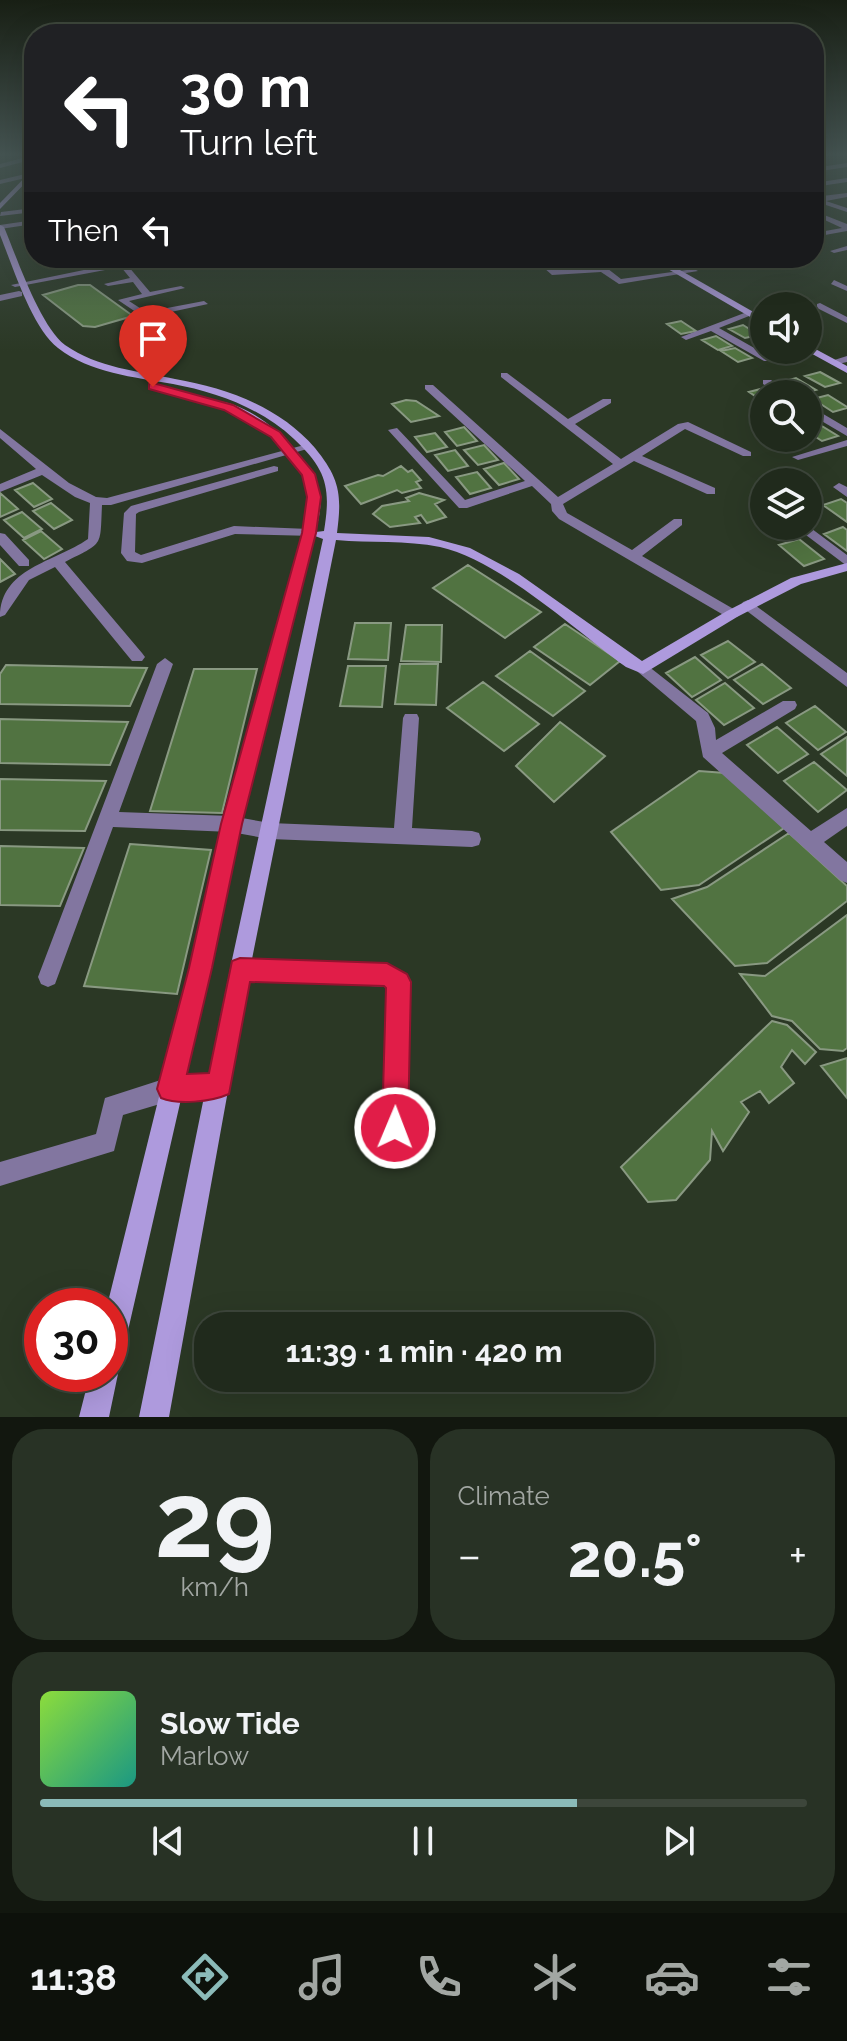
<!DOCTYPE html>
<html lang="en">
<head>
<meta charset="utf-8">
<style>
  :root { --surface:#202a1c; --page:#283225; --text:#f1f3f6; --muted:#a2a7a3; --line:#3d463b; --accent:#8bbbb9 }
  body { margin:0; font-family:Raleway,sans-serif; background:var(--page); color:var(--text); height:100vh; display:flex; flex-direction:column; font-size:30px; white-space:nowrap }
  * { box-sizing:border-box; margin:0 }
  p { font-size:26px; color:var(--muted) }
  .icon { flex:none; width:44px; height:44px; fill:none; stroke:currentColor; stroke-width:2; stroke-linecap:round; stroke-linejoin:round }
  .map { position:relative; height:1417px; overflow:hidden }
  .drawer { display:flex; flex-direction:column; gap:12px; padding:12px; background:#12170f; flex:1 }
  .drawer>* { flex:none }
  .hud { position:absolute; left:24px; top:24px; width:800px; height:244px; border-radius:32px; box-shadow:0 8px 32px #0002,0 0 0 2px var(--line); background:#202124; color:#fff; overflow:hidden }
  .buttons { position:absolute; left:750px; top:292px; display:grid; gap:16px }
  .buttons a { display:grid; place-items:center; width:72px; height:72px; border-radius:50%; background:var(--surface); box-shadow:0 8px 32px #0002,0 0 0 2px var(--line); font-size:40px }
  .speed { position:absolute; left:24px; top:1288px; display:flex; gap:16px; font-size:40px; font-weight:700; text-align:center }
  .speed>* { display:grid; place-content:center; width:104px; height:104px; border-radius:50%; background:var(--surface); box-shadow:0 8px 32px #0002,0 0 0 2px var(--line); line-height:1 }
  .speed .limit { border:12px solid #d22; background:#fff; color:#111 }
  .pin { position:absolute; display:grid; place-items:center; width:68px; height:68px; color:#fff; margin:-82px -34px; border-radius:50% 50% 50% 0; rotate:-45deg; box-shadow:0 0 8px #0007 }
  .pin .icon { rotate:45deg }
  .me { position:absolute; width:88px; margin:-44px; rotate:1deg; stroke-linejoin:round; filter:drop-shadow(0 0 6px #0008) }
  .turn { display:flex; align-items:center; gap:28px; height:168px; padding:0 24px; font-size:36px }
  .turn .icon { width:104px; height:104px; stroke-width:2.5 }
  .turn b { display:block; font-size:56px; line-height:68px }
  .then { display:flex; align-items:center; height:76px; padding:0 24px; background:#0003; gap:16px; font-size:30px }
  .big { font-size:60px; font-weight:700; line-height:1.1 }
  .drawer .widget { flex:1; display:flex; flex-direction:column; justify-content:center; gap:12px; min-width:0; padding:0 28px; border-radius:32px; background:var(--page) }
  .drawer .dial { align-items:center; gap:0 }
  .dial b { font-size:104px; line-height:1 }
  .song { display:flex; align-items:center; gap:24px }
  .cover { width:96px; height:96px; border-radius:12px; background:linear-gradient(135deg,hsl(90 70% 55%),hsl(170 70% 35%)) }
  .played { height:8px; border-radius:4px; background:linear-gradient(90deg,var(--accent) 70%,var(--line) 70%) }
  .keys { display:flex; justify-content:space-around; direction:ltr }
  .heat { display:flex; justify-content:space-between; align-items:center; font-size:44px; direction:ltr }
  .drawer .tiles { flex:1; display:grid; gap:12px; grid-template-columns:1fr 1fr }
  .widget:last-child { grid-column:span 2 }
  .trip { position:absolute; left:194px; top:1312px; width:460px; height:80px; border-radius:32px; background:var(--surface); box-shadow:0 8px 32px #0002,0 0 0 2px var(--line); font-weight:700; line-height:80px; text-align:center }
  .dock { display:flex; height:128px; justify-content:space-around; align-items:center; background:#0d110b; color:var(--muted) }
  .dock .icon { width:56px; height:56px }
  .dock .active { color:var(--accent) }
  .dock b { font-size:36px; color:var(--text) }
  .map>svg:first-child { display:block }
  .building { fill:#517341; stroke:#899982; stroke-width:2 }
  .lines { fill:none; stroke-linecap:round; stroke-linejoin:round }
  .street { fill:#8276a0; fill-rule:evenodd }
  .secondary { fill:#ae9add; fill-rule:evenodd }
  .route { fill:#e11d48; stroke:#92132f; stroke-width:2 }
</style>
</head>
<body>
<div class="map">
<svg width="847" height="1417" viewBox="0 0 847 1417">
  <rect width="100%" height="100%" fill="#2b3825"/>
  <path class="building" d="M78,285H90L133,316L95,327L83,326L43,295Z
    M681,321L696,331L681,334L667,324Z
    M743,325L759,335L745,338L729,329Z
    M716,336L732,346L718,350L702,340Z
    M735,348L752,358L738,362L721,351Z
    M820,372L840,383L825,387L805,376Z
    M796,378L816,390L801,394L781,382Z
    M764,388L774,394H764V402L749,392Z
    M828,395L847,407V408L833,412L813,399Z
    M406,400L416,401L439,416L411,422L392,404Z
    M817,423L838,436L822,441L808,432V425Z
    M464,427L477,441L457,446L445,432Z
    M435,433L447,447L427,452L415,437Z
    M484,445L498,460L478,465L464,450Z
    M455,450L468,466L448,471L435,455Z
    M504,463L519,479L499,485L484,469Z
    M401,466L408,472L412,470L421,480L416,482L421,488L402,493L397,490L361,504L345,486L378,475L383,476Z
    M477,472L491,488L470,494L456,477Z
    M33,483L52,499L34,507L15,490Z
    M0,493L18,509L0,517Z
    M419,493L444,500L435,504L446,517L427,523L421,515L415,517L420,523L390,527L373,514L382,506L409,501L406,498Z
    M841,499L847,503V522L823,505Z
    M51,503L72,520L54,529L33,511Z
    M22,512L42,529L24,538L4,520Z
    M843,527L847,530V551L824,534Z
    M41,531L62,549L44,559L23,540Z
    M799,539L824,559L804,566L779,545Z
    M0,559L15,574L0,582Z
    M468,565L541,612L505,638L433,588Z
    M355,623H391L388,660L348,659Z
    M565,624L620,661L590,685L534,647Z
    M406,625H442L441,662L401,661Z
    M728,641L755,662L728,678L701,655Z
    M530,651L585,691L553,716L496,676Z
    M695,657L721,680L692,697L666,673Z
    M400,664H438L436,705L395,704Z
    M762,664L791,688L763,704L734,680Z
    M6,665L147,668L130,706L0,704V674Z
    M348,666H386L382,707L340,706Z
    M194,669H257L222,813L150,811Z
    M483,682L539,724L504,751L447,708Z
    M725,683L754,708L724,725L696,700Z
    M815,706L846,732L818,750L786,723Z
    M0,719L128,722L110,765L0,763Z
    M560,722L605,756L554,802L516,766Z
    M777,727L808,754L778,773L747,745Z
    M847,737V776L821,754Z
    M814,762L847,790L818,812L784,781Z
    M699,771L725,773L784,828L699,885L661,890L611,832Z
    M0,779L106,781L85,831L0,830Z
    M789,833L847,886V901L767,963L735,966L672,899L707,887Z
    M130,844L211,850L177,994L84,986Z
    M0,846L84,848L60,906L0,905Z
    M847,915V1048L843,1051L820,1049L792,1021L772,1016L740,974L765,976Z
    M772,1021L787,1025L816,1052L805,1064L792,1050L781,1067L794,1083L769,1103L760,1091L741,1102L749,1112L723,1151L712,1131L710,1160L676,1200L648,1202L621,1167Z
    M847,1058V1098L821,1066Z"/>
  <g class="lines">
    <path class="street" d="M34,155V159L0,168V164Z
      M847,163V167L814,172V168Z
      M34,172V176L0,184V180Z
      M847,178V182L814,187V183Z
      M847,193V197L826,201L847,208V212L814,201V197Z
      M34,208V212L0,216L1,212Z
      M814,211L847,224V231L814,237V233L842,228L814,215Z
      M34,220V224L0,229V225Z
      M847,246V250L834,253L830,251Z
      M114,258H122L125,261L159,258L128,266L150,292L181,286L185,288L129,301L146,312L204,301L208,304L152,316L167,326L168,328L164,331L118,300L142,294L133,282L108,286L104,284L130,278L121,267L15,287L11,285L118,263Z
      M542,258L557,270L596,267L585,258H594L621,279L694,269L698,271L619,284L601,272L552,275L534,259Z
      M728,258H740L762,266L758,268Z
      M834,280L847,286V291L831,284Z
      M19,291L22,292V296L0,301V295Z
      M796,293L803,295L789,306H780Z
      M820,303L847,317V323L817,308V304Z
      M747,312L754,314L719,328L770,357V361H764L711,331L686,340L681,337Z
      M847,356V362L833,365L828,362Z
      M501,373H507L568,419L603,399H611V403L575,424L621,459L678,424L688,422L751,452V456H743L685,429L642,456L715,488V494H707L634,461L563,504L567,513L632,550L674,519H682V525L642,556L737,611L739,614L737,617H727L559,519L552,511L551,504L532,486L467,508H459L388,430L397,428L465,500L525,481L425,389V385H433L558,497L613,464L501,377Z
      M763,380H771L791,394H779L763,384Z
      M808,405L847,428V436L808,413Z
      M0,429L69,483L96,497L107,498L308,444L314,447L111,505H102C100,548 104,542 65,562L142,653L145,657L142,661H132L55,567L29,580L5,615L0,617C0,568 55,562 88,539L90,503L75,497L42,475L0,492V484L36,469L0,438Z
      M847,440V446L798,460L792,457Z
      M274,466L278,467V471L139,512L136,514L135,552L141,555L234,526L309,529L314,530V536L235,534L142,563L127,561L121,553L124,513L131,506Z
      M839,483L847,487V497L833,487Z
      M794,526H808L847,555V566Z
      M0,533L5,534L29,560V566H19L0,545Z
      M748,600L847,673V687L743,608L741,605L743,602Z
      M165,658L173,664L119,812L231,816L270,823L394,828L403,718L405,714H417L419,718L412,828L472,831L479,833L481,839L479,845L472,847L270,839L231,832L113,827L55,984L48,987L41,984L38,977L157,664Z
      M643,662L708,713L715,728L716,740L783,701H795L797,705L795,709L722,753L811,831L847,808V826L824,842L847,862V883L840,880L703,757L696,721L638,672L635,668Z
      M240,959L394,967L406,975L410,982L407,1128L403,1136L395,1140L387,1136L383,1128L388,987L240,979L233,976L230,969L233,962Z
      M220,1074L228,1077L231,1085L228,1093L220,1096L170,1101L123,1115L114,1151L0,1186V1162L96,1134L105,1098L170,1077Z"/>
    <path class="secondary" d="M34,168V174L0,209V203Z
      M0,225L4,227C17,258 40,326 65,345C98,368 138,371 175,379C227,388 280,407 315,448C340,479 342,494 337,533L429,537L470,548L519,574L642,661L727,611L791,578L847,563V571L801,584L737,617L643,674L626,667C575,630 501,561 440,547C406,540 370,543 336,540L250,969L169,1417H139L230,969L323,539L315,536L240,824L211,968L124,1348L120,1358L110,1362V1306H107L191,968L222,824L303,533C305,521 309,508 308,496C303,448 252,421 212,405V401C251,399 314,456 320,495C322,507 318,520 316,532L324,531C331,488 327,470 294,439C261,408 216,392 173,384C134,377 90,373 58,348C32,328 13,267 0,235Z
      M649,258H659L764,318V325Z
      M808,345L847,366V373L805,350H808Z
      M110,1362L114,1364L118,1374L109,1417H79L90,1374H110Z"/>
  </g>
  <linearGradient id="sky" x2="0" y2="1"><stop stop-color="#181f14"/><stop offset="0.44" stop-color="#445351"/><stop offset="1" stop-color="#445351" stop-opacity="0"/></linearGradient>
  <rect width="847" height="351" fill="url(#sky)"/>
  <path class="route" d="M153,383L233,405L280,432L315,474L321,497L316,533L242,824L212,968L187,1074L209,1073L232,961L240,958L387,963L407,974L411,982L408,1128L405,1138L395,1142L385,1138L382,1128L386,988L384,986L250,982L229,1094C211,1102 178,1105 161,1098L157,1089L189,968L221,824L302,533L307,497L302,475L271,437L224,410L149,389V384Z"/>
</svg>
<div class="buttons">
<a><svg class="icon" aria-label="sound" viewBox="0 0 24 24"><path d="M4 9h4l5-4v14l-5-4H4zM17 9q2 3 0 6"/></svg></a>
<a><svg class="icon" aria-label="search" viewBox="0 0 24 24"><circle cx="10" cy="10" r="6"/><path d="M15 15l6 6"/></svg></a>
<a><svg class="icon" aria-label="layers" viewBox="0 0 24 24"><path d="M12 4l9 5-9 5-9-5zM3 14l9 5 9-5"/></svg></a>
</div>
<div class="speed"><div class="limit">30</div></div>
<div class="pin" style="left:153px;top:387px;background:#d93025"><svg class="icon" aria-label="arrive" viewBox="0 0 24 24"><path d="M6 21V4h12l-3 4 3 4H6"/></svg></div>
<svg class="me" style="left:395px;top:1128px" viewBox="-20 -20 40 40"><circle r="17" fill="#e11d48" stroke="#fff" stroke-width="3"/><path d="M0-11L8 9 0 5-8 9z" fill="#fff"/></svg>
<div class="trip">11:39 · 1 min · 420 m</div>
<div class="hud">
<div class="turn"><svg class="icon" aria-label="left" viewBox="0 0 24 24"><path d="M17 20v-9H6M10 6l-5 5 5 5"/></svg><div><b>30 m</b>Turn left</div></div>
<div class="then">Then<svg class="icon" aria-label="left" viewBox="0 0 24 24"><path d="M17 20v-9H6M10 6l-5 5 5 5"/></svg></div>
</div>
</div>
<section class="drawer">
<div class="tiles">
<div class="widget dial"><b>29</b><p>km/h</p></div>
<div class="widget"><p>Climate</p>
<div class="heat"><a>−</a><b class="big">20.5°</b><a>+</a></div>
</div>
<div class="widget">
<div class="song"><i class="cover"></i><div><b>Slow Tide</b><p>Marlow</p></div></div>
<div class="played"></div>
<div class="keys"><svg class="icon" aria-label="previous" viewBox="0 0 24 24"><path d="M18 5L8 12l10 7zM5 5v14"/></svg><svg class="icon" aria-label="pause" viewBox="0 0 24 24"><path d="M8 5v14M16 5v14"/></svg><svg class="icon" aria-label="next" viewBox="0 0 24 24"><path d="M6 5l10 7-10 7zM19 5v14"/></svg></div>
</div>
</div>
</section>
<nav class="dock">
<b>11:38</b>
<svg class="icon active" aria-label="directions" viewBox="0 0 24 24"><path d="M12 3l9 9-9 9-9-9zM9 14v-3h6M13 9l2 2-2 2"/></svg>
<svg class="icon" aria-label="music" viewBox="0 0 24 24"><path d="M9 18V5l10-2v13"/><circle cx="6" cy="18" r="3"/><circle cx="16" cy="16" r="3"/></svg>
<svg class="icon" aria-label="phone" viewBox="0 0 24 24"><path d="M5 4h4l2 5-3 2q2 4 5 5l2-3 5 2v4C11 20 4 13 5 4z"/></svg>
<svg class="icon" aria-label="climate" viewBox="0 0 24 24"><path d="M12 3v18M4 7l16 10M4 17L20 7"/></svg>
<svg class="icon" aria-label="car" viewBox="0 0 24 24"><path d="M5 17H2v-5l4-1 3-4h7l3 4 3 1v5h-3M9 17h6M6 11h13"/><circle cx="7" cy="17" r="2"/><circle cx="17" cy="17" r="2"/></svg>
<svg class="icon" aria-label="filters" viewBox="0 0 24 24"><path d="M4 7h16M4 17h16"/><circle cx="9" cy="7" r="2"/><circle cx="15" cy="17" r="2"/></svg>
</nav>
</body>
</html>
